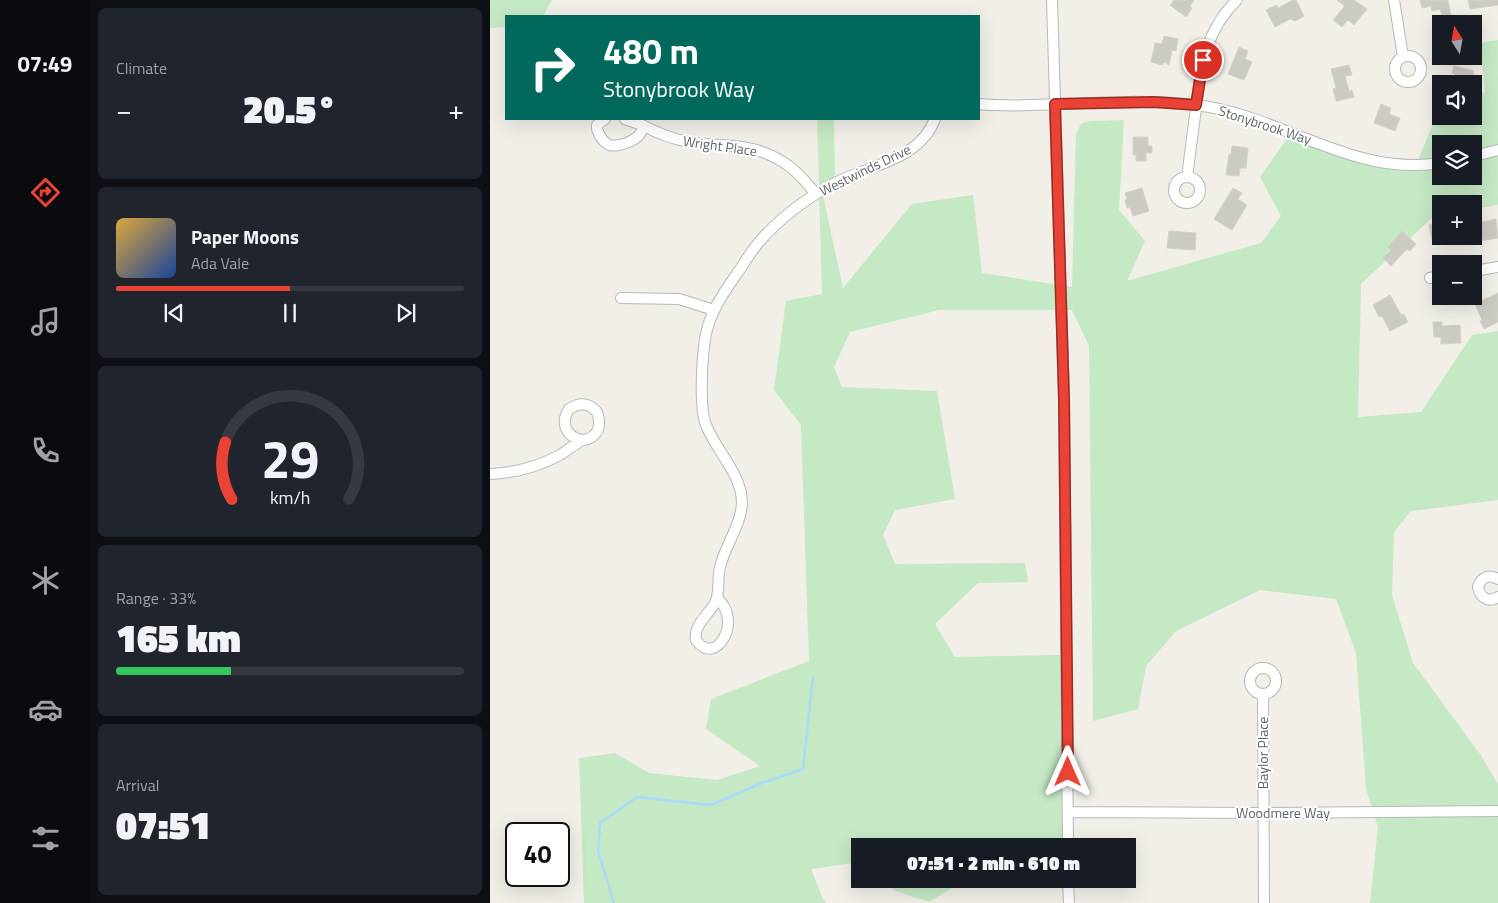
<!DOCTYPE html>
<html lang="en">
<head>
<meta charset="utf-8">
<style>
  :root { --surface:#171b24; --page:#20242c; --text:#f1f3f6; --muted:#9ea1a6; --line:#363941; --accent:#ea4335 }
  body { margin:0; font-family:"Titillium Web",sans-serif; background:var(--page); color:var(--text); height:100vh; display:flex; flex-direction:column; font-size:19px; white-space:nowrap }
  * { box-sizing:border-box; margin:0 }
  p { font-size:16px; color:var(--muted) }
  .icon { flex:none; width:28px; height:28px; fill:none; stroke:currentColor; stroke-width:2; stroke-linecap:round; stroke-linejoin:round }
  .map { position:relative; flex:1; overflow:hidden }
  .panel { display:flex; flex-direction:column; gap:8px; padding:8px; background:#0d0f14; width:400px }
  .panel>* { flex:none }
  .guide { position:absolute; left:15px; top:15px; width:475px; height:105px; border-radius:0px; box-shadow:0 5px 20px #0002; background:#00695c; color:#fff; overflow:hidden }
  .needle { width:32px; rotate:349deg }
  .controls { position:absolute; left:942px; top:15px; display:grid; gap:10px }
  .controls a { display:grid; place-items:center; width:50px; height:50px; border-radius:0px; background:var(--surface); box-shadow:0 5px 20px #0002; font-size:25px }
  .speed { position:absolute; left:15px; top:822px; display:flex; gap:10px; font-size:25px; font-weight:700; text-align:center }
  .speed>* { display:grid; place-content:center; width:65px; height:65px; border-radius:50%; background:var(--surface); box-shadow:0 5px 20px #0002; line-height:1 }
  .speed .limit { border:2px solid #111; border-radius:8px; background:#fff; color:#111 }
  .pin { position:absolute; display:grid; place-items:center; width:42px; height:42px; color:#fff; margin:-21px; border:2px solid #fff; border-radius:50%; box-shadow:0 1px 5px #0007 }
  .me { position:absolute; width:55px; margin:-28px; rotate:0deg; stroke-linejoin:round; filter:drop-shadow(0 0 4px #0008) }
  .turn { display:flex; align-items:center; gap:18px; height:105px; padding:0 15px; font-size:22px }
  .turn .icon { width:65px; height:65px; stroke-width:2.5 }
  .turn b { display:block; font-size:35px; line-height:42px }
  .big { font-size:38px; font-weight:800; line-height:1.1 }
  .panel .card { flex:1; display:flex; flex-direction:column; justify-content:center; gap:8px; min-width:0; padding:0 18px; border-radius:8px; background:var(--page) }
  .panel .dial { align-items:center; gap:0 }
  .dial svg { height:130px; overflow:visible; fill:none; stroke:var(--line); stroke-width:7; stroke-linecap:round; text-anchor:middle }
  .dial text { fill:var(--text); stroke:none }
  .song { display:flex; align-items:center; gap:15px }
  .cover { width:60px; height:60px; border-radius:8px; background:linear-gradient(135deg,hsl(40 70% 55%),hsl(220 70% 35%)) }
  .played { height:5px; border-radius:2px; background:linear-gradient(90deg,var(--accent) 50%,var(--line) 50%) }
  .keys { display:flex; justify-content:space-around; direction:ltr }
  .heat { display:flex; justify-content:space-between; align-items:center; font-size:28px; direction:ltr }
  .charge { height:8px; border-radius:4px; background:linear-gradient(90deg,#34c759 33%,var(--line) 0) }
  .trip { position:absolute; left:361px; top:838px; width:285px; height:50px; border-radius:0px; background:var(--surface); box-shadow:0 5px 20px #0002; font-weight:800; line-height:50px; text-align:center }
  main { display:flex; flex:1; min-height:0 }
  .tab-bar { display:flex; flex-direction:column; width:90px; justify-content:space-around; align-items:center; background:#090b0e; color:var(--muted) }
  .tab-bar .icon { width:35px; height:35px }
  .tab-bar .selected { color:var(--accent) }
  .tab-bar b { font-size:22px; color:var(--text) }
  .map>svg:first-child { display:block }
  .green { fill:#c5e8c5; fill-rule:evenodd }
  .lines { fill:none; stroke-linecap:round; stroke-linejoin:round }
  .stream { stroke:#aadaff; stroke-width:2.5 }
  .building { fill:#cccac5; stroke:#d6d1c6 }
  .minor-casing { stroke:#b5b8bc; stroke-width:12 }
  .minor { stroke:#fff; stroke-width:10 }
  .route-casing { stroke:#982c22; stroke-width:12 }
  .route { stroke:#ea4335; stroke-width:9 }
  .labels { text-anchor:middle; stroke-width:4; stroke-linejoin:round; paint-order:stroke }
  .street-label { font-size:14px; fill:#5f6368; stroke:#fff }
</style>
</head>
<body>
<main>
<nav class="tab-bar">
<b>07:49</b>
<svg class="icon selected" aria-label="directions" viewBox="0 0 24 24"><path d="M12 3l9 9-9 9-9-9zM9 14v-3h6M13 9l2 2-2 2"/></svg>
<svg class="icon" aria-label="music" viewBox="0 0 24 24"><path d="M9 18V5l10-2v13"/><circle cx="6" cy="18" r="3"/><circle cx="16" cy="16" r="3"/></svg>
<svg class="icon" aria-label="phone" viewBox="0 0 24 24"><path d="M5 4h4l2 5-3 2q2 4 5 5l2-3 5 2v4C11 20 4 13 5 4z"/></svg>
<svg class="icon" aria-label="climate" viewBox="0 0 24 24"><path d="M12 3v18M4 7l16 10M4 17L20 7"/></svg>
<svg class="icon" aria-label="car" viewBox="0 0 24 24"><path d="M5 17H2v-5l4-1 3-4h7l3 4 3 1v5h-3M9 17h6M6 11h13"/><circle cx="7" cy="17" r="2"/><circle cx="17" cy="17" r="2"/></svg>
<svg class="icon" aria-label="filters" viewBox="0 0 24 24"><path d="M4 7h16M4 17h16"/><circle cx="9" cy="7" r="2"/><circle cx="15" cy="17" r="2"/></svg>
</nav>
<section class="panel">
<div class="card"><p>Climate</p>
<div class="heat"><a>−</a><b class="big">20.5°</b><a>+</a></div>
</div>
<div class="card">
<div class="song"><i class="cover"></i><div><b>Paper Moons</b><p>Ada Vale</p></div></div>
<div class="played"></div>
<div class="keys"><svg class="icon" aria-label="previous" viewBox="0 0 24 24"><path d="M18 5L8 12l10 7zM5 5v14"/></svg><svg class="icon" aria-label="pause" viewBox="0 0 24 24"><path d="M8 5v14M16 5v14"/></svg><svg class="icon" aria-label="next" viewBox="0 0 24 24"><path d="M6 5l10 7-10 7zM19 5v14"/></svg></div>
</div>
<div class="card dial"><svg viewBox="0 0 100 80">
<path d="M14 69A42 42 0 1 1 86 69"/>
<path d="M14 69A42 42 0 0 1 10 34" stroke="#ea4335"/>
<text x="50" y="56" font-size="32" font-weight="700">29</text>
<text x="50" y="72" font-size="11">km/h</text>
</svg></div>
<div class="card"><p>Range · 33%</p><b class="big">165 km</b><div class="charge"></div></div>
<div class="card"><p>Arrival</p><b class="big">07:51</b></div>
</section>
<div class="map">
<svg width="1008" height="903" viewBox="0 0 1008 903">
  <rect width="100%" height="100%" fill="#f1efe8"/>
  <path class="green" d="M0,0H62L53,16H16V27L0,28Z
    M1008,40V205L984,209V204H951V213H947L871,284L868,417L931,412L982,335L1008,331V500L921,511L904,532L902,595L923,663L990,754L1008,784V903H880L888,827L876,789L866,653L846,599L770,590L686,631L656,666L648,709L603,721L599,346L582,310H449L360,332L344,367L352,387L447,391L465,499L405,510L393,535L405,564L535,563L538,582L488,583L445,624L465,657L570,655L581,846H370V862L321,869L333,899L337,903H94L89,758L125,753L159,773L227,780L270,766L216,729L221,699L319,661L311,425L284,390L296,301L332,294L327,119H344L345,184L332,191L353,288L422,204L483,195L492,273L582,287L586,134L591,124L600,121L634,120L629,210L655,241L637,281L771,243L791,216L770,177L801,133L868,158L925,168L946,116L951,114V116H984V98L995,92L990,43ZM951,144H984V176H951Z
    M397,879H477L439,902L403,890Z
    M522,879H582L583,889Z"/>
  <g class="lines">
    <path class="stream" d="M124,903L108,851L110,823L147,797L221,805L272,783L313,769L323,677"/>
  </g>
  <path class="building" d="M684,0H704L700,6L702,8L696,17L680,5Z
    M803,0H806L814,16L805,21L800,19L785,27L776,10L787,5L788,8Z
    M847,0H864L877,9L864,25L858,20L852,27L843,20L855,6Z
    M930,0H958L961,17L956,18L952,16L950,9L942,11L941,6L932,8Z
    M978,0H1008V5L980,9Z
    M674,36L688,39L686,51L682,50L679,65L674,62L672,65L661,62L665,43L672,44Z
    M749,47L758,51L755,59L762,62L754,80L738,74Z
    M859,65L862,75L855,76L859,91L862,90L864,97L846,101L843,89L846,88L841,69Z
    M964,66L984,71L980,84H962L965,74L962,73Z
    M891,104L901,108L899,114L910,118L905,131L884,123Z
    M643,137H658V146H662V153H656V161H646V155H643Z
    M742,146L758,148L756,168H750L749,176L736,175L739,154H741Z
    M652,188L659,211L643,216L640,207L637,208L635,200L637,199L635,193Z
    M743,188L752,193L748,199L757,205L742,230L724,219Z
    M1006,219L1008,238L990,241L987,223Z
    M951,222V236L954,242L943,244L939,225Z
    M679,231L706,233L705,250L677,248Z
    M912,231L926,244L920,251L917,249L901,266L893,258L901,250L898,247Z
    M1008,293V322L994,329L990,321L992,320L985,304Z
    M900,295L911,315L914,314L918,322L900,331L892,316L889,317L883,305Z
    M943,322H952V326L970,325L971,343L951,344V337H944Z"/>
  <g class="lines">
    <g class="minor-casing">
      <path id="minor" d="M562,0L574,398L578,846
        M904,0L913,57
        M905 69a13 13 0 1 1 26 0a13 13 0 1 1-26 0Z
        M489,104C517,107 544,105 572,104C617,102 662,100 706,105C792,115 860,177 951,163
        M115,119L107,125V129C109,135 113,142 119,145C129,148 155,139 152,125L135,119
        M152,125C167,133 182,139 199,142C234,148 260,141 293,162C306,170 316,182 326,194
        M984,156L1008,150
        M684 190a13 13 0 1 1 26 0a13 13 0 1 1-26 0Z
        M697,177C700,154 703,131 706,108C711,67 715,31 747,0
        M984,271L1008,267
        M940,278L951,276
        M131,298L189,299L224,310
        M0,474C24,473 47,467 68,456C76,452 83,445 91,441C92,440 98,439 98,439C110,434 111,423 107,412C99,403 90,402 79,409C70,423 76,437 92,440
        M1008,579C999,574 991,577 988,587C990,598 999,603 1008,597
        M227,598C254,621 225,668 206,640C203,624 220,614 226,601C230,590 227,578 230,567C235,546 251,525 252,503C252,474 226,451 216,425C209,406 212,360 215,339C219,314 232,295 246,275C254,264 261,251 270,241C292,216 318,197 347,182C383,164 429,160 445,119
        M760 681a13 13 0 1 1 26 0a13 13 0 1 1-26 0Z
        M773,694L774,903
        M578,812L773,813L1008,811
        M578,879L579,903"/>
    </g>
    <use href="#minor" class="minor"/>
  </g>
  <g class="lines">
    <g class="route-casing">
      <path id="route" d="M578,772L574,398L565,104L664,102L706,105L713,60"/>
    </g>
    <use href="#route" class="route"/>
  </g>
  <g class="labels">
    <g class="street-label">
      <text transform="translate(775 125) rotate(18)" y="5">Stonybrook Way</text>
      <text transform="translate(230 146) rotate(8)" y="5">Wright Place</text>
      <text transform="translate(375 170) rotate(-26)" y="5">Westwinds Drive</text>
      <text transform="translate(773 753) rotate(-90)" y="5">Baylor Place</text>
      <text x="793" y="818">Woodmere Way</text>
    </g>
  </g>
</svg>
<div class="controls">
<a><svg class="needle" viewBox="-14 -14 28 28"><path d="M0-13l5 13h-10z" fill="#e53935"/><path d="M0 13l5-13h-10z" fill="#9ea1a6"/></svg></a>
<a><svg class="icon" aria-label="sound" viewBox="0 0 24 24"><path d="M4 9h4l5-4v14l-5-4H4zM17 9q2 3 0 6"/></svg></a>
<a><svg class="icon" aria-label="layers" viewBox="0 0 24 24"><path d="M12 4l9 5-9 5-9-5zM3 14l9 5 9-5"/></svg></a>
<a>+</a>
<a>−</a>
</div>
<div class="speed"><div class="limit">40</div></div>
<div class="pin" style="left:713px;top:60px;background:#d93025"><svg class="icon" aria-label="arrive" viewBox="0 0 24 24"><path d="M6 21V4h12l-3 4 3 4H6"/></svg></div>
<svg class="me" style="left:578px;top:772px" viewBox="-20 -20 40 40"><path d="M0-17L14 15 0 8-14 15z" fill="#ea4335" stroke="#fff" stroke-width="4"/></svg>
<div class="trip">07:51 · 2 min · 610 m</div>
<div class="guide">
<div class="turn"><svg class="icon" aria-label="right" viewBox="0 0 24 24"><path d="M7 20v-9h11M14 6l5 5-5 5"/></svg><div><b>480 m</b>Stonybrook Way</div></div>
</div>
</div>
</main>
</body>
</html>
